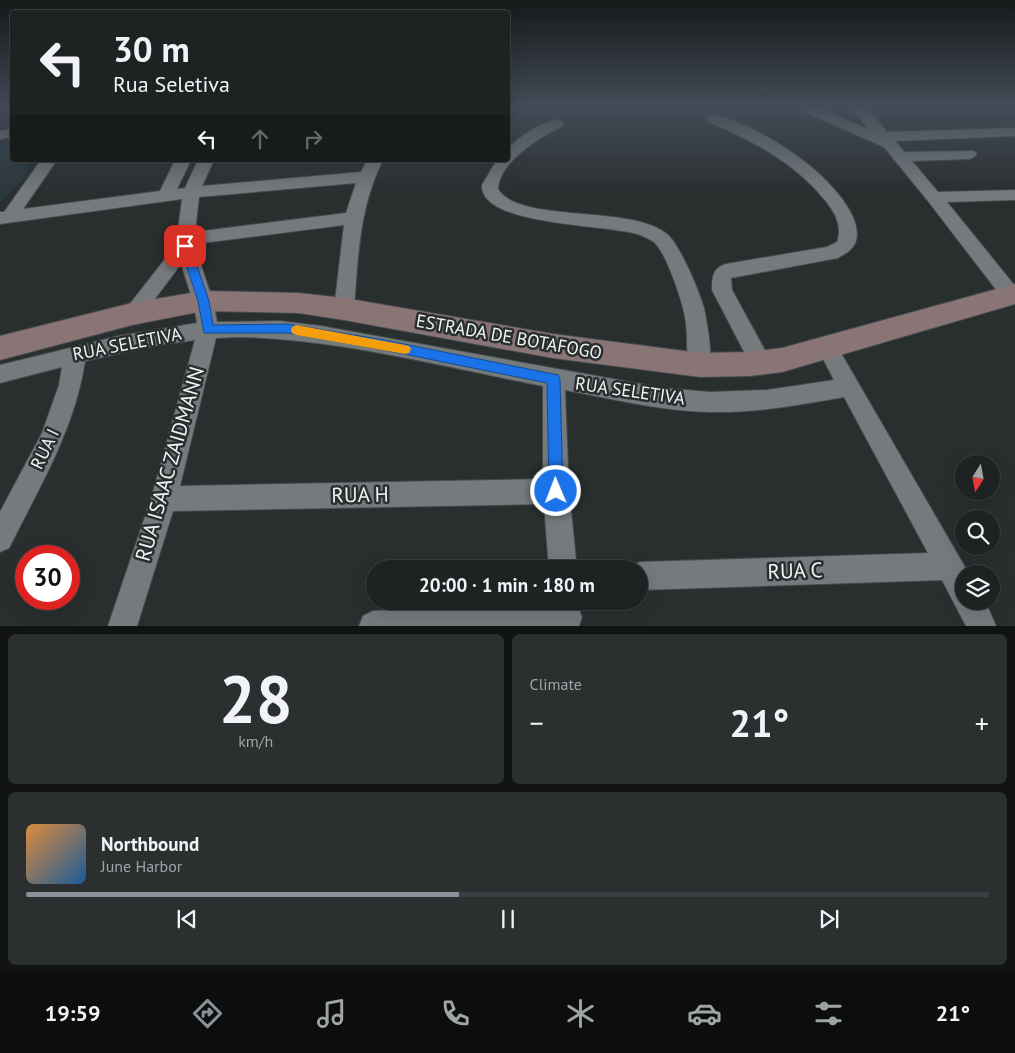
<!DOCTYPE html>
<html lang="en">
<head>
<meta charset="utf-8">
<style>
  :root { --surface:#1f2223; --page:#2c2f30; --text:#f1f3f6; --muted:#a1a4a6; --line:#3c3f41; --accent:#8c9099 }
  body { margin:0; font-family:"PT Sans",sans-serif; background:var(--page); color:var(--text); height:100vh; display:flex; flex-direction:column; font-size:19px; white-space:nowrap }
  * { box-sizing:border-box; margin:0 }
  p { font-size:16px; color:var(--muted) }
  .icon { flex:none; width:28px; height:28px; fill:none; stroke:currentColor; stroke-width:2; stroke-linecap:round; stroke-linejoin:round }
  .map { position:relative; height:626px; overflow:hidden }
  .panel { display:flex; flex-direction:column; gap:8px; padding:8px; background:#111313; flex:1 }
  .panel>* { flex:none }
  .guide { position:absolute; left:10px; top:10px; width:500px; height:152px; border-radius:5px; box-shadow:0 5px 20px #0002,0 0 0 1px var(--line); background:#1f2223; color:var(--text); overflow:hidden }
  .needle { width:32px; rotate:191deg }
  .buttons { position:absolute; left:955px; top:455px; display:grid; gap:10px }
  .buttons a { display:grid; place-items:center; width:45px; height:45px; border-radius:50%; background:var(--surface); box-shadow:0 5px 20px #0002,0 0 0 1px var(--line); font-size:25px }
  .speed { position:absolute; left:15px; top:545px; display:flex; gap:10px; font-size:25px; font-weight:700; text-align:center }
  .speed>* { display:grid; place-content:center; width:65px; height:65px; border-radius:50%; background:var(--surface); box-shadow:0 5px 20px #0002,0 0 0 1px var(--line); line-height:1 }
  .speed .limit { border:8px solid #d22; background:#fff; color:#111 }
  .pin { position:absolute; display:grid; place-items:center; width:42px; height:42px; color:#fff; margin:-21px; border-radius:10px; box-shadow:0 2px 8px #0006 }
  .me { position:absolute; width:55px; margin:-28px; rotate:359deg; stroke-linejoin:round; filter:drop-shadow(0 0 4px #0008) }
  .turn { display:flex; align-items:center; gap:18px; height:105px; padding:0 20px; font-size:22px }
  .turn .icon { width:65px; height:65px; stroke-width:2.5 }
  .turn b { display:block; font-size:35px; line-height:42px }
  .lanes { display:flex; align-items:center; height:48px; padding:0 20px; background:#0003; justify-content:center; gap:25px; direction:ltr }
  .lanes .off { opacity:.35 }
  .big { font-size:38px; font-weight:700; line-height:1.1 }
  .panel .widget { flex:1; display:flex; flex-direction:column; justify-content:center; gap:8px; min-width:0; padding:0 18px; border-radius:8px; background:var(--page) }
  .panel .dial { align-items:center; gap:0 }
  .dial b { font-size:65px; line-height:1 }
  .song { display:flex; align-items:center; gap:15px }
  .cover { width:60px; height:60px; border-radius:8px; background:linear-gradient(135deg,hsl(30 70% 55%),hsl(210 70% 35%)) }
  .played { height:5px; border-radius:2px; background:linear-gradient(90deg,var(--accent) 45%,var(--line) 45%) }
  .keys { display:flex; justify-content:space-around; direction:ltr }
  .heat { display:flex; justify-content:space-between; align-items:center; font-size:28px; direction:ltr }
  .panel .tiles { flex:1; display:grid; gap:8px; grid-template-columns:1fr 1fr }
  .widget:last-child { grid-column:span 2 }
  .trip { position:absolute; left:366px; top:560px; width:282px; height:50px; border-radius:25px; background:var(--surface); box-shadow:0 5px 20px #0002,0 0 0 1px var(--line); font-weight:700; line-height:50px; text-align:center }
  .menu { display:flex; height:80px; justify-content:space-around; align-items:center; background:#0c0e0e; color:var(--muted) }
  .menu .icon { width:35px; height:35px }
  .menu .current { color:var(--accent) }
  .menu b { font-size:22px; color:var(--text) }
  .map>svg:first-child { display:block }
  .built { fill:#2a373b }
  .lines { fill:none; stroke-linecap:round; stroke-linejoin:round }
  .minor-casing { stroke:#464b4d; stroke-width:2 }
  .secondary-casing { stroke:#464b4d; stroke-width:2 }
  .minor { fill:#757b7d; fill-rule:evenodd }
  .secondary { fill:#8a7576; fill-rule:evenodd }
  .route { fill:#1a73e8; stroke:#114b97 }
  .slow { fill:#f59e0b }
  .labels { text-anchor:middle; stroke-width:5; stroke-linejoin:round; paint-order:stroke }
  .street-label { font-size:18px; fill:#eff3f4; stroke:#292e2f }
  .near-street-label { font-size:21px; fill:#eff3f4; stroke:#292e2f }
</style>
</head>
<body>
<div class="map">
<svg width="1015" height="626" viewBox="0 0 1015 626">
  <rect width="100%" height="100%" fill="#292e2f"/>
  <path class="built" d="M12,142V160H32L24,178L0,202V144Z"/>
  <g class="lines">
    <g class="minor-casing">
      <path id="minor" d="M796,106H816L869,130L850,106H865L887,132L1015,128V136L895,141L904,152L974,151L977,154L974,157L969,159L912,161L938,192L1015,190V200L947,202L1015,286V301L1011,302L1004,300L928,201L884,147L798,109Z
        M714,115C761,126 832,172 853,217C857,227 860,240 851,249C848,253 842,255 838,258L731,278L732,290L772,363L769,369L761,372L753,369L712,290C712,277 713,268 726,264L827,247L837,242C843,227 835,212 825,200C794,162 753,141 709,122L707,119L709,116Z
        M556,120L561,121L563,124L561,127C540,137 499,162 498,189C519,224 631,204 667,234C680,245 699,291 704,308C707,323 714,358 708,371L700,374L692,371C685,357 688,338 686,323C684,305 667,254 654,242C650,239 645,237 640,235C612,224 480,227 482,185L495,163L498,160H508V149C520,136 538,124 556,120Z
        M12,129V137L0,139V131Z
        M41,160H57L23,209L160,191L175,160H191L177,189L185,188L198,160H214L202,186L361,172L367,160H383C359,207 358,257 354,309L351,314L344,317L337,314L334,309L344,225L194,244L213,301L217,322L280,321L321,326L663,388L710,392L767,390L834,380L817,347L820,341L827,338L834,341L969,574H964V601H985L996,626H966L942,580L640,590V569H629L630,566L640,562L928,553L844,397C799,405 755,413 710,412C661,411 613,399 565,390L569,491L577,569H549L544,504L173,511L137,626H108L151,499L195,340L159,345L85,361C75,429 39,488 9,548L0,552V512L42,433L59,385L62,367L0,383V365L119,336L197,323L193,301L181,264L139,320L132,322L125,320L122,314L176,245L182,199L0,224V212H4ZM356,183L346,213L195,232L199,197ZM239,337C340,339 444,367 543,386V479L180,486L216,338Z
        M568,603L578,607L582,617L579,626H359L363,616L373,611Z"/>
    </g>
    <g class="secondary-casing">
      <path id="secondary" d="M1015,284V304L782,372L750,376L700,377L553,358L344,320L299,313L203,311L132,325L0,360V336L132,303L203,291L299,293L344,298L553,334L700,353L750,352L782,348Z"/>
    </g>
    <use href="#minor" class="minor"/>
    <use href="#secondary" class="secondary"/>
  </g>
  <linearGradient id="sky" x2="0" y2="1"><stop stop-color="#17191a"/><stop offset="0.55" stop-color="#434c58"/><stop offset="1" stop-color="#434c58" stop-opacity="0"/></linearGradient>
  <rect width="1015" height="194" fill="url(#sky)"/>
  <path class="route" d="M185,242L190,246L209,301L213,325L288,324L384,340L558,375L560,379L563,491L561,496L556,498L551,496L549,491L547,383L384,350L288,333H204L198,301L180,246Z"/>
  <path class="slow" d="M296,325L405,345L409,346L411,349L409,353L405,354L296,335L292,333L291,330L292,327Z"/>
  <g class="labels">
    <g class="street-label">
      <text transform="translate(509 337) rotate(10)" y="6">ESTRADA DE BOTAFOGO</text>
      <text transform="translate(127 344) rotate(-11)" y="6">RUA SELETIVA</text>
      <text transform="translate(630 391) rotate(8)" y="6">RUA SELETIVA</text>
      <text transform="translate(45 449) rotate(-64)" y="6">RUA I</text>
    </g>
    <g class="near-street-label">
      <text transform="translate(170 464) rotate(-74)" y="7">RUA ISAAC ZAIDMANN</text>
      <text transform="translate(360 495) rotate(-1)" y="7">RUA H</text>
      <text transform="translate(795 571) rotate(-2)" y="7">RUA C</text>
    </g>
  </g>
</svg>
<div class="buttons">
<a><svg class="needle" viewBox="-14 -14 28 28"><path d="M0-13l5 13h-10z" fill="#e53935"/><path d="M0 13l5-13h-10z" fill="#a1a4a6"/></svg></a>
<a><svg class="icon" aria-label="search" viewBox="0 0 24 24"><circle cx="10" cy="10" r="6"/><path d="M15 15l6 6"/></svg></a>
<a><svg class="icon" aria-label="layers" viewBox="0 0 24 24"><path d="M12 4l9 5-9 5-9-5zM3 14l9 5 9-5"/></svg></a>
</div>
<div class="speed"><div class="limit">30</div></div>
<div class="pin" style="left:185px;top:246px;background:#d93025"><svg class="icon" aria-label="arrive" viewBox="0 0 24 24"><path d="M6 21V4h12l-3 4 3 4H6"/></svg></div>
<svg class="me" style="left:556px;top:491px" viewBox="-20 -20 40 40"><circle r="17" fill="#1a73e8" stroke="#fff" stroke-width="3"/><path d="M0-11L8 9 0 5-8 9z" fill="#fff"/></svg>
<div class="trip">20:00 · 1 min · 180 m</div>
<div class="guide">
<div class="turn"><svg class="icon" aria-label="left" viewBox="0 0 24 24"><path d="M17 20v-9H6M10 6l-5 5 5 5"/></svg><div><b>30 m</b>Rua Seletiva</div></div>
<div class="lanes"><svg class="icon" aria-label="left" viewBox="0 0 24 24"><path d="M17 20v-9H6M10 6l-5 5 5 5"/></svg><svg class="icon off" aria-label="ahead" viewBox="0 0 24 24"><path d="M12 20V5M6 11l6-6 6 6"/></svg><svg class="icon off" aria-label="right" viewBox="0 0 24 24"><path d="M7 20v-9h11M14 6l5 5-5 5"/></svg></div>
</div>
</div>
<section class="panel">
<div class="tiles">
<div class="widget dial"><b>28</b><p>km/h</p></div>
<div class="widget"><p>Climate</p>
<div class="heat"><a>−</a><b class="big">21°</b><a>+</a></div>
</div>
<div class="widget">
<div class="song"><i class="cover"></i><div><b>Northbound</b><p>June Harbor</p></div></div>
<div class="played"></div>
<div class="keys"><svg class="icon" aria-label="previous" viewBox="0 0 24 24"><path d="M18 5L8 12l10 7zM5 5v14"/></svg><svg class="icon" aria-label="pause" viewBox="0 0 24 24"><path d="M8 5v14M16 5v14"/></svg><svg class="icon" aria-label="next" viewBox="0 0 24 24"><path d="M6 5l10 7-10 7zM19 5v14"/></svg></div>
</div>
</div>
</section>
<nav class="menu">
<b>19:59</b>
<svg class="icon current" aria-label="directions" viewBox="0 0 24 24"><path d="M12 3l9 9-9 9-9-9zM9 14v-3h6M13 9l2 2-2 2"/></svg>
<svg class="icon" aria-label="music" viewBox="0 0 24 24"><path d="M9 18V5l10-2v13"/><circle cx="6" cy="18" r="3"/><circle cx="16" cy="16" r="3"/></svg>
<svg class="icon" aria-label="phone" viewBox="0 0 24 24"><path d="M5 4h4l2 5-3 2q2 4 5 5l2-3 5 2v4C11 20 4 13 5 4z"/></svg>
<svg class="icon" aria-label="climate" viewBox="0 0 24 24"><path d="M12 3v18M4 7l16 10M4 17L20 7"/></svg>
<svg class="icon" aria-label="car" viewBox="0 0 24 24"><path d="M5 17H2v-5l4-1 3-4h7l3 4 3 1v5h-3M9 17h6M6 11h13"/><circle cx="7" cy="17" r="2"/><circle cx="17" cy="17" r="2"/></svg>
<svg class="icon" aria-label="filters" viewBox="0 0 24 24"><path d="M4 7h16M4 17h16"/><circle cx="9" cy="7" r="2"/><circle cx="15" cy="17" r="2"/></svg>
<b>21°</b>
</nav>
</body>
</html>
